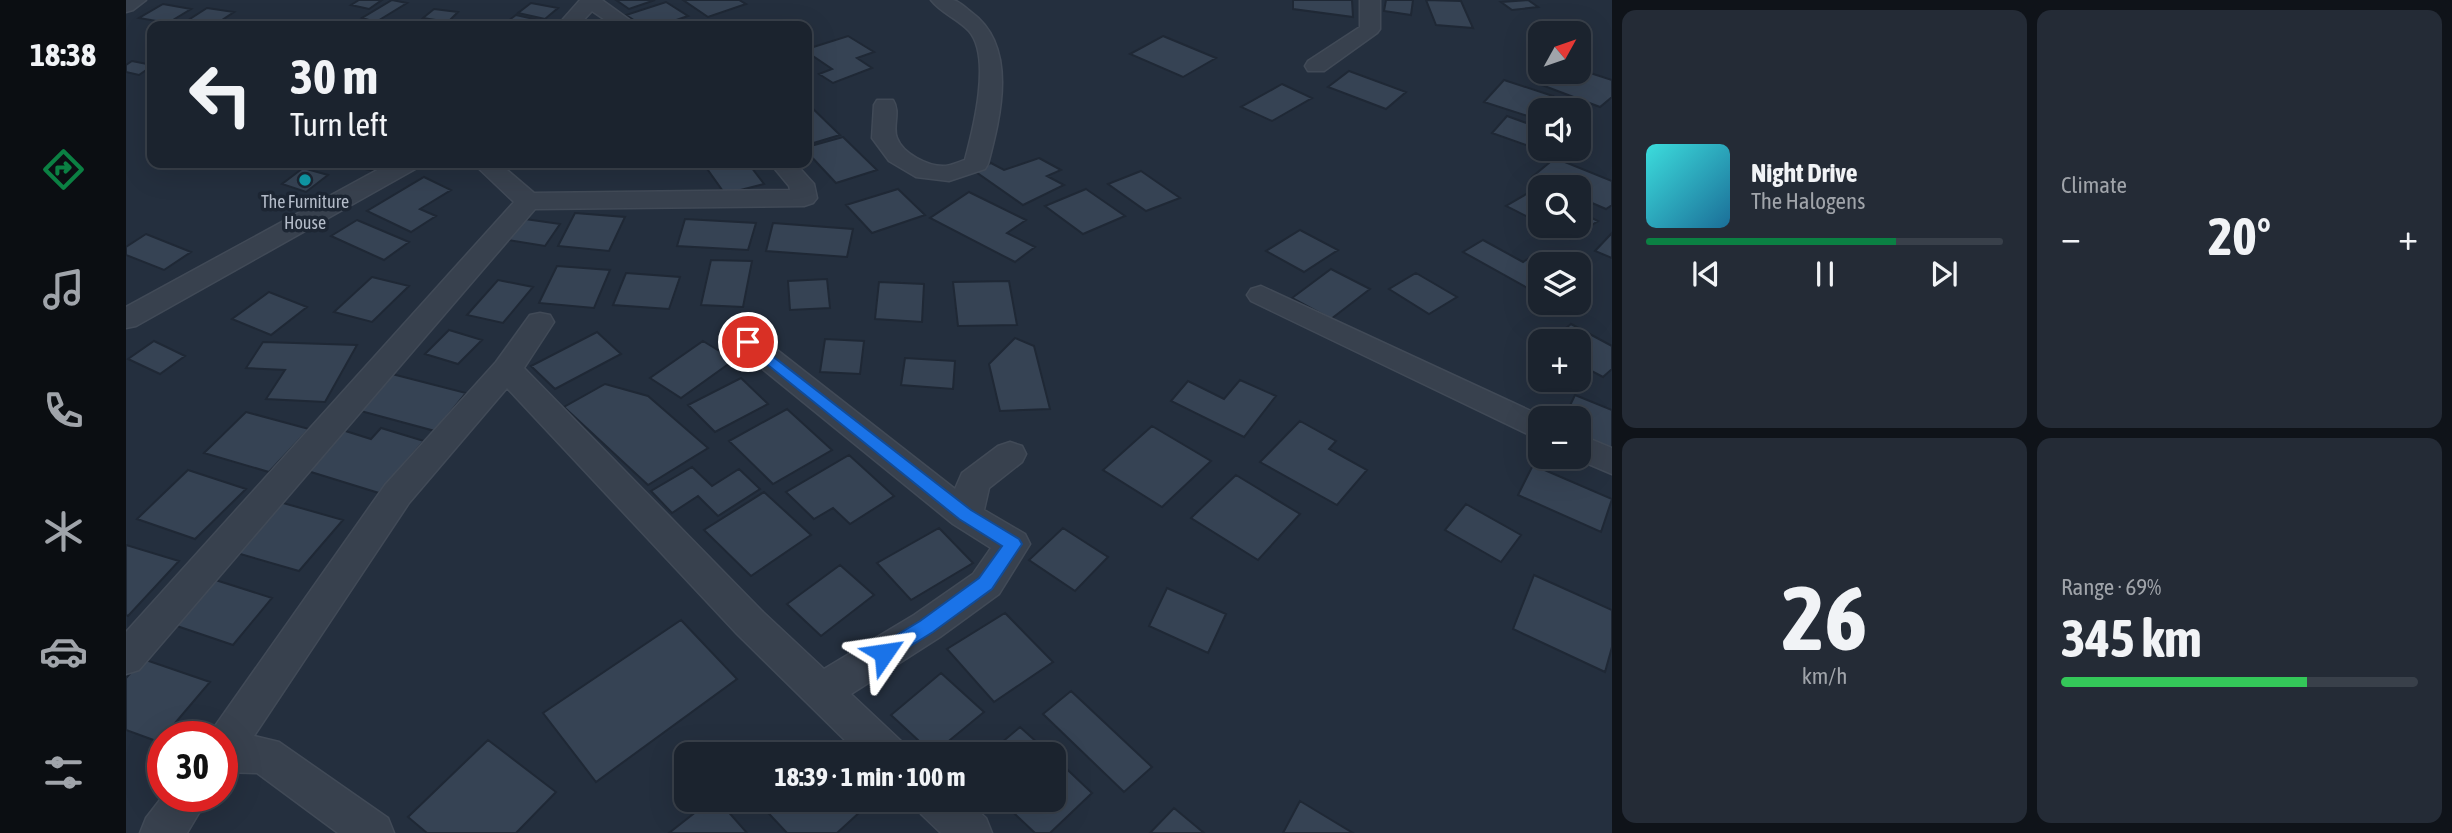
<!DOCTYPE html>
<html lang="en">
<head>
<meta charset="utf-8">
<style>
  :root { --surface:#1b232e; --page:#242b36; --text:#f1f3f6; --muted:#a0a4aa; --line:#39404a; --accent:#0b8043 }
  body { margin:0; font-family:"Asap Condensed",sans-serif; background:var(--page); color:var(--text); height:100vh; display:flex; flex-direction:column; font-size:26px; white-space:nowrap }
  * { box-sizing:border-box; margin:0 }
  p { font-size:23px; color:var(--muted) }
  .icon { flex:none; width:38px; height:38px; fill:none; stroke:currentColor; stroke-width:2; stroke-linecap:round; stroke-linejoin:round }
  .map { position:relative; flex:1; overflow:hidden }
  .side { display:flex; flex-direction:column; gap:10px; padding:10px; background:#0f1319; width:840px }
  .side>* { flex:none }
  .banner { position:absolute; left:21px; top:21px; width:665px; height:147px; border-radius:14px; box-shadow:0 7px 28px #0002,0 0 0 2px var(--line); background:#1b232e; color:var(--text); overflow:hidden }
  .needle { width:46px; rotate:50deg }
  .fabs { position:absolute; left:1402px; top:21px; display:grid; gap:14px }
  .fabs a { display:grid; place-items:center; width:63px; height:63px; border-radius:14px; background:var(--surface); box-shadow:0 7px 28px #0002,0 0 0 2px var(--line); font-size:35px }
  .speed { position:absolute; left:21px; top:721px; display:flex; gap:14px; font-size:35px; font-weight:700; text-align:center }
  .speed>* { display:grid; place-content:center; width:91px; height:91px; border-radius:50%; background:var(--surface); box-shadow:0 7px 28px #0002,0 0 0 2px var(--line); line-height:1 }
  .speed .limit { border:10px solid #d22; background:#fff; color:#111 }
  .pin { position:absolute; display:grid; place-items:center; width:60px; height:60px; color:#fff; margin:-30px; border:4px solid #fff; border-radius:50%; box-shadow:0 2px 7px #0007 }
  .me { position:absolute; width:77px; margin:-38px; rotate:58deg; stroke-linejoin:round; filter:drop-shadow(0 0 5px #0008) }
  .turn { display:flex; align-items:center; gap:24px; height:147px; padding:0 28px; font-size:32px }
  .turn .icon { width:91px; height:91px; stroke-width:2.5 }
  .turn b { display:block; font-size:49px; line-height:60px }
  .big { font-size:52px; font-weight:700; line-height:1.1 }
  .side .card { flex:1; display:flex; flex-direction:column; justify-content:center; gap:10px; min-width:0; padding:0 24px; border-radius:14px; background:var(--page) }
  .side .dial { align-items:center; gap:0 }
  .dial b { font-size:91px; line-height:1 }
  .song { display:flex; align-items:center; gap:21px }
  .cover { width:84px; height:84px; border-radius:10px; background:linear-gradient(135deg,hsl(180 70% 55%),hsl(200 70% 35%)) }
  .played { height:7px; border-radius:4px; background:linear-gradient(90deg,var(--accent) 70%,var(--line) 70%) }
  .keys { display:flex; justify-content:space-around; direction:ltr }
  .heat { display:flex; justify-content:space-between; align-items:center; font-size:38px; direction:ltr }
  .charge { height:10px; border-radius:5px; background:linear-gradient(90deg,#34c759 69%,var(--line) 0) }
  .side .tiles { flex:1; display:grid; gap:10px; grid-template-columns:repeat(2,1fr) }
  .trip { position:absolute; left:548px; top:742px; width:392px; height:70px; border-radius:14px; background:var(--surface); box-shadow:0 7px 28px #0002,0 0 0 2px var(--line); font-weight:700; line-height:70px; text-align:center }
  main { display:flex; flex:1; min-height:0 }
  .tabs { display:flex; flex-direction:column; width:126px; justify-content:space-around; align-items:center; background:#0b0e12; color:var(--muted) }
  .tabs .icon { width:49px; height:49px }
  .tabs .current { color:var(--accent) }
  .tabs b { font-size:32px; color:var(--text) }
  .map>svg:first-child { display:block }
  .building { fill:#364354; stroke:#1f2835; stroke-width:2 }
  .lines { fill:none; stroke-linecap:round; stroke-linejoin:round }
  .minor-casing { stroke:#414a57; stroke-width:3 }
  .minor { fill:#38414e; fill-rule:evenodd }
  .route { fill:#1a73e8; stroke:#114b97; stroke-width:2 }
  .culture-dot { fill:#0f9aa8; stroke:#1d2633; stroke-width:2.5 }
  .labels { text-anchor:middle; stroke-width:7; stroke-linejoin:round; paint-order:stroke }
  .far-poi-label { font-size:18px; fill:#b4bcc9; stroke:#1d2633 }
</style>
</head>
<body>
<main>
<nav class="tabs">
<b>18:38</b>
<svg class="icon current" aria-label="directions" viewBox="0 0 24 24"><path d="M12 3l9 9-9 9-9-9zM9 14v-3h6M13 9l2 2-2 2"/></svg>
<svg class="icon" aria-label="music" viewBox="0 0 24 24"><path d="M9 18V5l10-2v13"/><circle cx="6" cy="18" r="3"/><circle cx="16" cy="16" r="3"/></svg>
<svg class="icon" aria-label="phone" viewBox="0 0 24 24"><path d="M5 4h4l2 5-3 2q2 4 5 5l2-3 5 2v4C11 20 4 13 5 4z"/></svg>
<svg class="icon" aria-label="climate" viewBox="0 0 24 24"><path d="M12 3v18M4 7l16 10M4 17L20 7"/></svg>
<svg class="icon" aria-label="car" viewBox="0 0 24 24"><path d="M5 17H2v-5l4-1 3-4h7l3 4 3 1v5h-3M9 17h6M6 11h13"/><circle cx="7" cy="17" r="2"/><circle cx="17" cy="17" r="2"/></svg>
<svg class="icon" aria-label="filters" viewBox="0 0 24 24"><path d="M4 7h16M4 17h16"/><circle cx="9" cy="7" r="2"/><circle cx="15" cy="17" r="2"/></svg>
</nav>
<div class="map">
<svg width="1486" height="833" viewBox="0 0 1486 833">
  <rect width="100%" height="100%" fill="#242f3e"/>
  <path class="building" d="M233,0H256L243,9L225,5Z
    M266,0L281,3L250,22L236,18Z
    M490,0H529L503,9Z
    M557,0H613L620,4L582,17Z
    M1167,0H1226L1227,17L1167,9Z
    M1260,0H1287L1285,15L1258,11Z
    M1300,0L1335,1L1347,28L1310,25Z
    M1402,0L1412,7L1386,10L1375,2Z
    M540,2L562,16L533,26H517L500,15Z
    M405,3L432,8L419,19L392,13Z
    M37,4L65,9L42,23L13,18Z
    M81,8L108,12L87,26H53Z
    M308,9L332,12L322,22L297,18Z
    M390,15L435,25L375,26Z
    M274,20L306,22L302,26H268Z
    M722,36L748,52L731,58L746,68L707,83L693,74L706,69L681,52V49Z
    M1037,36L1090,58L1057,77L1004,54Z
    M6,61L26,65V66L13,75L0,72V65Z
    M1223,71L1280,92L1260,109L1202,87Z
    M1458,71L1486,80V97L1474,107L1413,84L1427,73L1447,80Z
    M1378,80L1427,96L1408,118L1358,102Z
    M1156,84L1186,98L1146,121L1115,107Z
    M681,103L714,135L681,145Z
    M1381,116L1414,128V149H1423L1420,152L1366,133Z
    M717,137L751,170L710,183L681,152V147Z
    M913,158L935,170L921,176L938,185L897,205L850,172L865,163L878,170Z
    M1429,158L1486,181V205L1480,209L1452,197V187H1430L1406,177Z
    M214,163H257L247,171Z
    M465,163H501L498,169L463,167Z
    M511,163H549L546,168L510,166Z
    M577,163H622L638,184L599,194Z
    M177,168L202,175L180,192L156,184Z
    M1015,171L1054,198L1020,211L982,184Z
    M298,177L325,190L294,209L310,216L285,232L241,211Z
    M772,189L799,215L746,233L720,205Z
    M960,189L999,216L957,234L919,206Z
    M1409,189L1414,192V223L1380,206Z
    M843,192L900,220L881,233L909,247L889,262L804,218Z
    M1452,211L1472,221L1444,239L1419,226H1452Z
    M449,213L499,217L483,251L432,246Z
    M392,218L434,224L419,246L376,239Z
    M559,219L630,223L622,250L551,246Z
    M231,220L283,242L258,260L205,236Z
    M647,223L727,229L721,257L640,251Z
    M1174,230L1212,250L1178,272L1140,251Z
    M1486,233V258L1469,251Z
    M20,234L65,252L38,270L0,255V247Z
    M1357,240L1397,262L1412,252L1435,264H1414V295L1337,252Z
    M585,260L626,261L617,307L575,305Z
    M431,266L484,270L468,308L413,303Z
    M1205,269L1244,289L1205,319L1166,298Z
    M500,273L554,277L543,309L487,305Z
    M1290,273L1331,297L1303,314L1263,289Z
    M246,277L283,286L246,322L208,312Z
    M701,279L704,308L664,310L662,281Z
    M372,280L407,287L377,323L341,315Z
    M883,281L891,325L832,326L827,282Z
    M753,282L798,284L796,322L749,319Z
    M143,292L181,307L145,335L106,319Z
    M1445,324L1486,346V369L1477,377L1452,364V341H1424Z
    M323,330L356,340L332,364L299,354Z
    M471,332L495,354L429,389L405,366Z
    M889,338L908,346L924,409L874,411L863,364Z
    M699,339L738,341L734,374L694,372Z
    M28,341L59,356L34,374L2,359Z
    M577,341L608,360L555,398L524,378Z
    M137,342L231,345L199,402L140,399L159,370L120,368Z
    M779,358L829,361L827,389L775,385Z
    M266,374L340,393L309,431L231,410Z
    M615,378L642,404L589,432L562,405Z
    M1114,380L1150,396L1118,437L1045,401L1062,381L1098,399Z
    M479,384L522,396L582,448L522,485L438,407Z
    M1449,395L1486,410V450L1452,436V418H1438Z
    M661,409L706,450L647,484L603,441Z
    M120,412L183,429L143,472L78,453Z
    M1174,421L1210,441L1203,449L1241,470L1211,505L1134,462Z
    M1026,426L1085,461L1036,507L977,470Z
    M210,428L245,439L255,428L298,441L253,493L172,468Z
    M723,455L768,496L724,524L707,508L688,519L660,492Z
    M1407,465L1486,499L1475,532L1392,495Z
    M566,467L586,486L613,469L634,489L592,516L572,496L546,513L525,491Z
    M62,470L120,489L69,539L11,519Z
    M1110,475L1174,514L1132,560L1065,518Z
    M638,492L685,535L625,576L578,530Z
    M150,501L217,520L173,571L104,551Z
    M1340,504L1395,535L1375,562L1319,530Z
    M813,528L847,563L785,600L751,563Z
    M937,528L982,557L949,591L903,560Z
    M0,545L53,561L2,616L0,615Z
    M714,565L748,595L695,636L661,604Z
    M1408,575L1486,610V647L1479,672L1387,629Z
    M80,577L146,598L107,645L39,622Z
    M1041,588L1100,614L1082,653L1023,626Z
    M879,613L927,662L868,702L821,649Z
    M555,620L611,679L470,782L417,713Z
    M17,659L84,682L33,742L0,730V678Z
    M815,673L858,712L807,754L765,715Z
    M945,691L1026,767L998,792L917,714Z
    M894,727L924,754H862Z
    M362,740L430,792L390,833H301L282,817Z
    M705,741L719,754H689Z
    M928,757L966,793L924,833H909L874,800H928Z
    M585,800H592L621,833H543Z
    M635,800H747L711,833H661L632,802Z
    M1174,801L1227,833H1157Z
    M1048,808L1078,833H1024Z"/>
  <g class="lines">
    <g class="minor-casing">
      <path id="minor" d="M0,0H20L7,10L0,12Z
        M454,0H476L512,26H488L466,11L452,26H431Z
        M805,0C812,0 820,0 827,0C833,1 840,8 845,12C892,46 875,115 862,164L859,169L823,181L790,177L763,161L746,138L748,105L751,100H767C775,112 766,127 771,138C777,154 802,166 817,166C825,166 832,162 839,160C847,130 866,57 843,31C832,19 815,13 805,0Z
        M1234,0H1254V29L1251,33L1198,71H1182L1179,66L1182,61L1234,27Z
        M264,163H294L291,168L10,326L0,328V307Z
        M347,163H373L408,193L664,190L663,186L644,163H669L688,184L691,198L687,203L678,206L409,209L13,670L0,674V632L388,202Z
        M1135,286L1420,418H1414V440L1125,301L1121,295L1125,289Z
        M414,313L424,315L428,322L398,368L637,612L698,669L788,615L847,574L865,548L827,524L612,349L607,342L612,335L622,332L632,335L829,489L836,473L872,446L884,442L896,446L900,454L896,462L863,488L858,510L899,534L904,544L873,594L814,637L725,694L775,741L781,754H733L611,634L381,388L283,503L128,736L153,742L262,818L268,833H212L131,773L96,772V737L82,736L259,485L370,362L404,315Z
        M1452,434L1486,448V474L1446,457H1452Z
        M37,796H83L61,833H14L20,818Z
        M789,800H840L860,818L866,833H815L795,814Z"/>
    </g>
    <use href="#minor" class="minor"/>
  </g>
  <path class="route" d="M622,337L845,510L893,539L896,544L866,589L807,632L765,658L758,661L751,658L749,653L751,647L794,621L853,578L876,546L833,519L617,345L615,342L617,338Z"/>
  <circle class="culture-dot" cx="179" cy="180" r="7"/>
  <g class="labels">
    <g class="far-poi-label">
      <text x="179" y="208">The Furniture<tspan x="179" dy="21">House</tspan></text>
    </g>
  </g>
</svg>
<div class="fabs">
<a><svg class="needle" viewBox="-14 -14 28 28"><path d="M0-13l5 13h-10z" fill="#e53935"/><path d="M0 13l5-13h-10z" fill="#a0a4aa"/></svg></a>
<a><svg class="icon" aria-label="sound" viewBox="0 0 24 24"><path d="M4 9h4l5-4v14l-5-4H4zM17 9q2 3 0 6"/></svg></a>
<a><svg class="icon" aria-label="search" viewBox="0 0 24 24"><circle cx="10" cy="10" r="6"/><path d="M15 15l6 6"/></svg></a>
<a><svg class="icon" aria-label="layers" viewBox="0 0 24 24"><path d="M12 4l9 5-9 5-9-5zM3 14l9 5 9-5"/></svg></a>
<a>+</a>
<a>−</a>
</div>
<div class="speed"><div class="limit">30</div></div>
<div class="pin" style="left:622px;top:342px;background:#d93025"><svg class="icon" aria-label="arrive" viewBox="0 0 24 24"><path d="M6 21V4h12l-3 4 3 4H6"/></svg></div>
<svg class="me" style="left:758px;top:653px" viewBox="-20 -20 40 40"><path d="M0-17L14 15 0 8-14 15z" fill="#1a73e8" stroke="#fff" stroke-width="4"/></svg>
<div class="trip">18:39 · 1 min · 100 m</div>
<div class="banner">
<div class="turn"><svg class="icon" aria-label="left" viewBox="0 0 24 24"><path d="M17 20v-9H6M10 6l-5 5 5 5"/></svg><div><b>30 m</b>Turn left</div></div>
</div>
</div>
<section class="side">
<div class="tiles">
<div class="card">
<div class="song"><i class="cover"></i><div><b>Night Drive</b><p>The Halogens</p></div></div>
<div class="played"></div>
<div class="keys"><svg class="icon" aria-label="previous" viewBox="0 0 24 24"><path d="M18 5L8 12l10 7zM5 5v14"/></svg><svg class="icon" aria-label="pause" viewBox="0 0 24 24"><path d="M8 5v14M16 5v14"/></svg><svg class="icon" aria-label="next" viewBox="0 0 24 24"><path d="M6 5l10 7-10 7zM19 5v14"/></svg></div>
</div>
<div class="card"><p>Climate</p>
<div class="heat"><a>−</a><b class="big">20°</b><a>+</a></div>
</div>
<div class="card dial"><b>26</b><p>km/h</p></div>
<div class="card"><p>Range · 69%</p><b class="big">345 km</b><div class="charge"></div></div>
</div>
</section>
</main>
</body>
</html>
